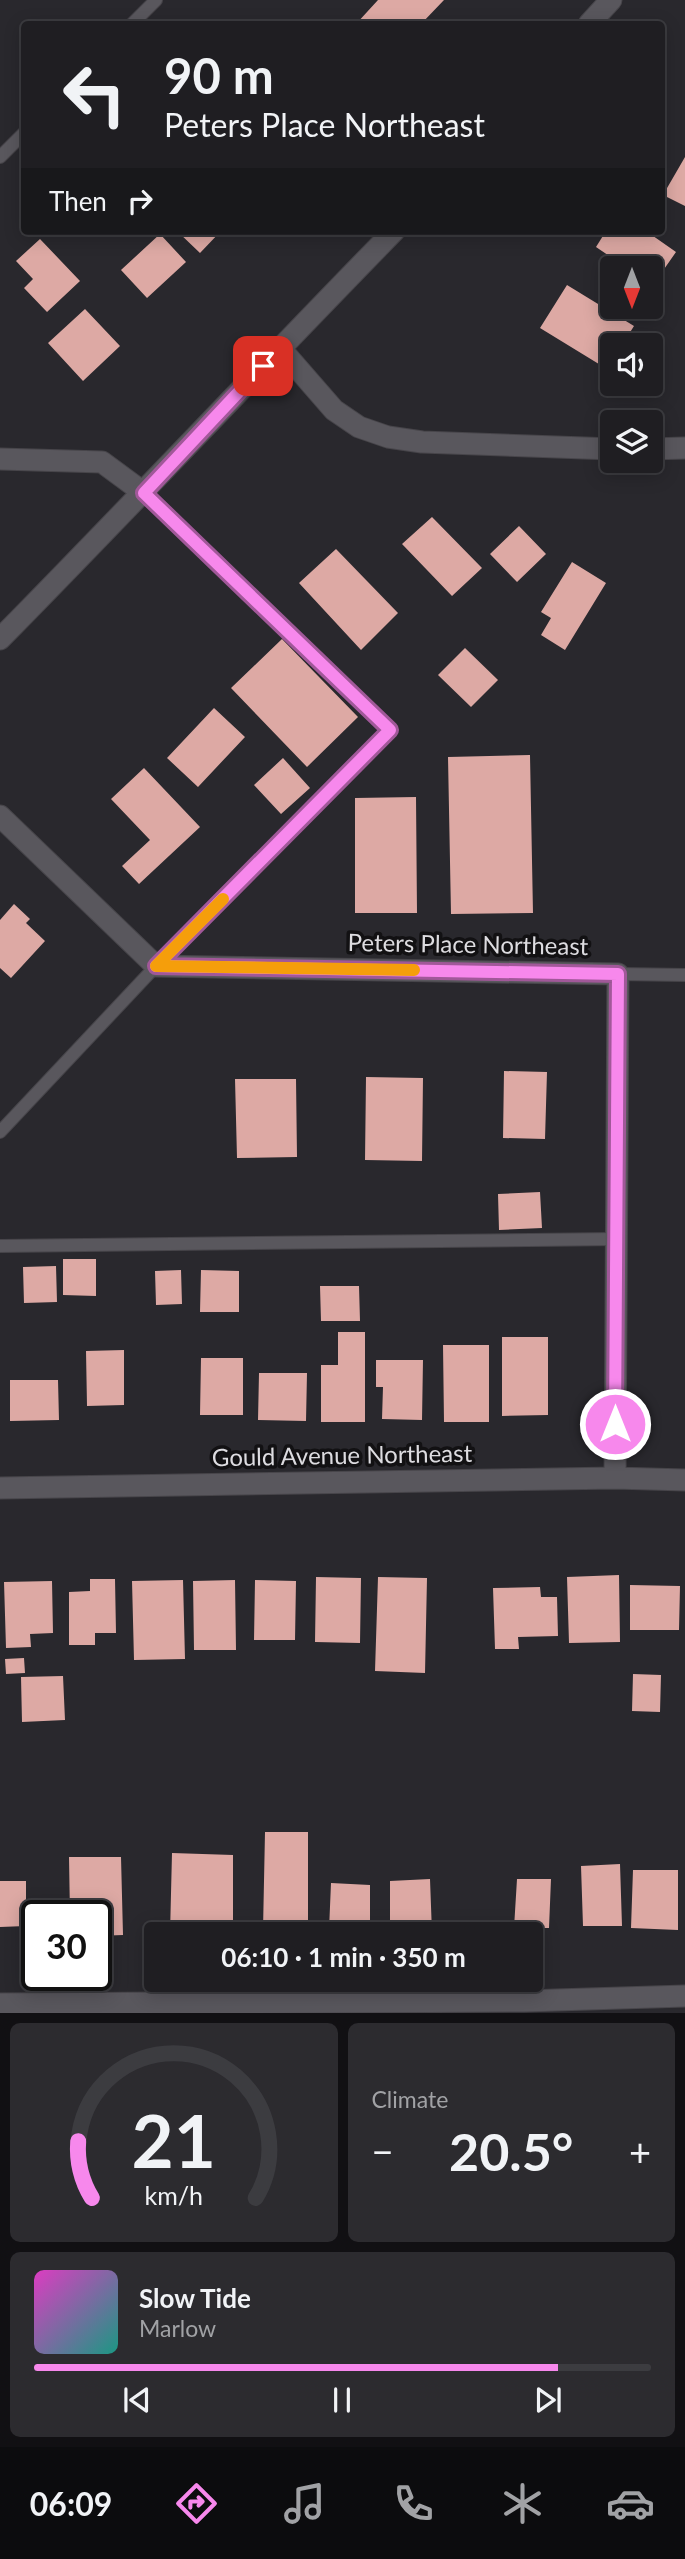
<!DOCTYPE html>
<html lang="en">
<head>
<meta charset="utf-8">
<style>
  :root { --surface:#1f1e22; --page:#2c2b2f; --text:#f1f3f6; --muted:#a1a2a5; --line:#3c3c40; --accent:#f788ec }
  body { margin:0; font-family:Lato,sans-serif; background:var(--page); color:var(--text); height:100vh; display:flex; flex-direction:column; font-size:26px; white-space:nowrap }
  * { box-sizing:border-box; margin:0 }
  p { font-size:23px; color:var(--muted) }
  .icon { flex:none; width:38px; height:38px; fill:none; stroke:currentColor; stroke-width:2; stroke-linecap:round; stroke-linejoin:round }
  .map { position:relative; height:2013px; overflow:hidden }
  .drawer { display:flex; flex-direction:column; gap:10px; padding:10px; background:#111013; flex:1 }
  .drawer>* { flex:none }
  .guide { position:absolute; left:21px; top:21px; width:644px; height:214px; border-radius:7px; box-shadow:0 4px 18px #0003,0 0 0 2px var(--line); background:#1f1e22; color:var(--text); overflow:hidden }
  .needle { width:46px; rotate:180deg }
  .buttons { position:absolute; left:600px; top:256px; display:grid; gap:14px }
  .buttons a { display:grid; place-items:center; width:63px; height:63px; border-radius:7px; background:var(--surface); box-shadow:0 4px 18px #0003,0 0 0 2px var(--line); font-size:35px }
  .speed { position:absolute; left:21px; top:1900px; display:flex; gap:14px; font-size:35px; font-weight:700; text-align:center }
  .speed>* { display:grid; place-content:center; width:91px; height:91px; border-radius:50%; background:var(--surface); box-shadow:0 4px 18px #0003,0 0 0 2px var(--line); line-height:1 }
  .speed .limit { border:4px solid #111; border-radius:10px; background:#fff; color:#111 }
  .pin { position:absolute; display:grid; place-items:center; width:60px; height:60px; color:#fff; margin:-30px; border-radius:14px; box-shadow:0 4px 10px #0006 }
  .me { position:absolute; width:77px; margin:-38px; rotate:0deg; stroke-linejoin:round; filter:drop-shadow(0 0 5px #0008) }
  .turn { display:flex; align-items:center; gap:24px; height:147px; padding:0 28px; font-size:32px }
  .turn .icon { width:91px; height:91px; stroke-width:2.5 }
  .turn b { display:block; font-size:49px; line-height:60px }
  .then { display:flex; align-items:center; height:66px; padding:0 28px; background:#0003; gap:14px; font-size:26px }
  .big { font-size:52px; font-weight:700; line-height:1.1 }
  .drawer .tile { flex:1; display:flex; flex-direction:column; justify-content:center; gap:10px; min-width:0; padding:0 24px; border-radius:10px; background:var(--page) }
  .drawer .dial { align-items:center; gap:0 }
  .dial svg { height:182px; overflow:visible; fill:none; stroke:var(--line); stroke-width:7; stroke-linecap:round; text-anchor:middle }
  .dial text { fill:var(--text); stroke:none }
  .song { display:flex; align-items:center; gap:21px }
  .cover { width:84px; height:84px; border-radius:10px; background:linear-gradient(135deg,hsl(310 70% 55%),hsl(170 70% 35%)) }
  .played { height:7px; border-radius:4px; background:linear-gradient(90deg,var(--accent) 85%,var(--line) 85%) }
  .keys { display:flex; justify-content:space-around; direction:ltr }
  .heat { display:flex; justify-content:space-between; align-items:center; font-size:38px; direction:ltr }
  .drawer .tiles { flex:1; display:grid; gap:10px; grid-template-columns:1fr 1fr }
  .tile:last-child { grid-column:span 2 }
  .trip { position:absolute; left:144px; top:1922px; width:399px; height:70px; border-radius:7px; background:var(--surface); box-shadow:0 4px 18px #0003,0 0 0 2px var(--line); font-weight:700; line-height:70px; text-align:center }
  .dock { display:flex; height:112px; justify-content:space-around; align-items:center; background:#0c0c0e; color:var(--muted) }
  .dock .icon { width:49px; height:49px }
  .dock .on { color:var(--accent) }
  .dock b { font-size:32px; color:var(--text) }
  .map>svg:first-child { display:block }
  .building { fill:#dda9a4 }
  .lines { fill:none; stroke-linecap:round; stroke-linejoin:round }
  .service-casing { stroke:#47454a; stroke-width:14 }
  .minor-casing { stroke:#47454a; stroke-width:23 }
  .tertiary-casing { stroke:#47454a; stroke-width:23 }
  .service { stroke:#59575d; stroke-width:12 }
  .minor { stroke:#59575d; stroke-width:21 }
  .tertiary { stroke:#59575d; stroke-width:21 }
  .route-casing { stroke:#a15899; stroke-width:18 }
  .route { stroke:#f788ec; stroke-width:12 }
  .slow { stroke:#f59e0b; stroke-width:12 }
  .labels { text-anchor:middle; stroke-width:7; stroke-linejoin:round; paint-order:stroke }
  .street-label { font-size:24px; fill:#dddce0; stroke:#121113 }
</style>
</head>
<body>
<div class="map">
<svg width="685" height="2013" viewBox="0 0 685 2013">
  <rect width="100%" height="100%" fill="#29282d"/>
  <path class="building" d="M378,0H444L421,24H356Z
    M685,157V206L663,195Z
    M177,231H221L200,253Z
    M606,231H646L676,252L653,285L651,268H627L596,247Z
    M160,234L186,262L147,298L121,270Z
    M40,239L80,281L47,312L24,288L33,279L16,261Z
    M567,285L634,326L622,345H612V361L607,369L540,328Z
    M85,309L120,346L83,381L48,343Z
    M432,517L482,568L452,596L402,544Z
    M519,526L546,554L517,582L490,554Z
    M336,549L398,613L361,650L299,583Z
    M572,562L606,583L565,650L541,635L551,618L541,612Z
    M282,639L358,717L307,767L231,688Z
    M465,648L498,680L471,707L438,675Z
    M214,708L245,737L198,787L167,758Z
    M530,755L533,913L451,914L448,757Z
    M283,758L310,788L281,814L254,785Z
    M144,768L200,827L139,884L122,866L150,840L111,799Z
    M416,797L417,913H355V798Z
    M14,904L30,919L26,923L45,941L11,978L0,968V920Z
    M504,1071L547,1072L545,1139L503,1138Z
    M366,1077L423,1078L422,1161L365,1160Z
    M235,1079H296L297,1157L237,1158Z
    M540,1192L542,1228L499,1230L498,1194Z
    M63,1259H96V1296L63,1295Z
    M56,1266L57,1302L24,1303L23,1267Z
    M181,1270L182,1304L156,1305L155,1271Z
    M201,1270L239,1271V1312H200Z
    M320,1286H359L360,1321H321Z
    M338,1332H365V1422H321V1365H338Z
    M502,1337H548V1415L502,1416Z
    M443,1345H489V1422H444Z
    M124,1350V1405L87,1406L86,1351Z
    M201,1358H243V1415H200Z
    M376,1360H423L422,1420L382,1419L383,1387H376Z
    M259,1373H307L306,1421L258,1420Z
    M10,1380H58L59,1420L10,1421Z
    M619,1575L620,1642L569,1643L567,1577Z
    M316,1577L361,1578L360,1643L315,1642Z
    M378,1577L427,1578L425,1673L375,1671Z
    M90,1579H115L116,1633H95V1645H69V1592L90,1591Z
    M183,1580L185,1659L134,1660L132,1581Z
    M235,1580L236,1650H194L193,1581Z
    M255,1580L296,1581L295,1640H254Z
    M52,1581L53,1633L30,1634L31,1647L6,1648L4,1582Z
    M630,1585L680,1586L679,1630H630Z
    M540,1587L541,1597H557L558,1636L518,1637L519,1649H495L493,1588Z
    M24,1658L25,1673L6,1674L5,1659Z
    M633,1674L661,1675L660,1712L632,1711Z
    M63,1676L65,1720L22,1722L21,1677Z
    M265,1832H308V1930H263Z
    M172,1853L233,1855V1934H170Z
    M69,1857H121L123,1935L96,1936V1916H70Z
    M620,1864L622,1926H583L581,1866Z
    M633,1870H678V1930L631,1928Z
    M430,1879L432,1933H390V1881Z
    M517,1879H551L549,1928H514Z
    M0,1881H26V1926L0,1927Z
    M331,1883L370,1885V1933L329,1930Z"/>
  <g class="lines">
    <g class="service-casing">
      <path id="service" d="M132,24L156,0
        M0,157L24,133
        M618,974L685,975
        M0,1132L156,966L390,730L144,493
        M0,1246L617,1239"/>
    </g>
    <g class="minor-casing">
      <path id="minor" d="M280,348L334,410L359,427L388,437L422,442L612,449
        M651,449L685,448
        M0,459L102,462L144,493
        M0,816L156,966L618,974L615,1478
        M0,1488L615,1478L685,1480"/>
    </g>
    <g class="tertiary-casing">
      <path id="tertiary" d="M589,24L611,0
        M0,639C133,504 262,366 394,231
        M0,2004L524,2001L685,1996"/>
    </g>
    <use href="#service" class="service"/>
    <use href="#minor" class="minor"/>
    <use href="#tertiary" class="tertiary"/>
  </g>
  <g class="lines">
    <g class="route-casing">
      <path id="route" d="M263,366L144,493L390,730L156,966L618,974L615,1424"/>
    </g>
    <use href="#route" class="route"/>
    <path class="slow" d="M223,899L156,966L414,970"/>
  </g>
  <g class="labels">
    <g class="street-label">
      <text transform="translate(468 945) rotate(1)" y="8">Peters Place Northeast</text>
      <text transform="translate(342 1456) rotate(-1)" y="8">Gould Avenue Northeast</text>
    </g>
  </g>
</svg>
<div class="buttons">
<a><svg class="needle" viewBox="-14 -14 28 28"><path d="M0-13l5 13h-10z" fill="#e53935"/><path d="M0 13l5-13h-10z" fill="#a1a2a5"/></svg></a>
<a><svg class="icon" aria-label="sound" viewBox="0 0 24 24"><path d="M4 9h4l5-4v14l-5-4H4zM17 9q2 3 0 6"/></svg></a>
<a><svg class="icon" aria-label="layers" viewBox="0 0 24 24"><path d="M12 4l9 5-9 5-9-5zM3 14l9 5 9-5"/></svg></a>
</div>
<div class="speed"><div class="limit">30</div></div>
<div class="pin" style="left:263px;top:366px;background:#d93025"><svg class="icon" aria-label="arrive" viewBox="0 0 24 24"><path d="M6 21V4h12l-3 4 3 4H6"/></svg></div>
<svg class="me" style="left:615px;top:1424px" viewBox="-20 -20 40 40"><circle r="17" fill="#f788ec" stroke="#fff" stroke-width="3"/><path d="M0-11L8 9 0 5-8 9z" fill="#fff"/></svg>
<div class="trip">06:10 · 1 min · 350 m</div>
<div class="guide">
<div class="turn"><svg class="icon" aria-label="left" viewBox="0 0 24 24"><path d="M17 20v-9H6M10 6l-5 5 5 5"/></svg><div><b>90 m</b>Peters Place Northeast</div></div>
<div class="then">Then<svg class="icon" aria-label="right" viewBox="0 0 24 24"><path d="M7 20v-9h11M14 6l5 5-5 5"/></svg></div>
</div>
</div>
<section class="drawer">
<div class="tiles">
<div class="tile dial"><svg viewBox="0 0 100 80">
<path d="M14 69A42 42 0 1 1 86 69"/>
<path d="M14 69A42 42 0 0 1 8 44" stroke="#f788ec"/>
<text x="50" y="56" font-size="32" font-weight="700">21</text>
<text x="50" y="72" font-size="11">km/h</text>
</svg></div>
<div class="tile"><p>Climate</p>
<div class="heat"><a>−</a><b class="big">20.5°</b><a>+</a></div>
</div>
<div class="tile">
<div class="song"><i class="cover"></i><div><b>Slow Tide</b><p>Marlow</p></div></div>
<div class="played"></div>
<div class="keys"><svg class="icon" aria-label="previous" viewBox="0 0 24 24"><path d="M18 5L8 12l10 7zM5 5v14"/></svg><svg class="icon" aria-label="pause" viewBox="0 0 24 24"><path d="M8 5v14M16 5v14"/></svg><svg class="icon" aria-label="next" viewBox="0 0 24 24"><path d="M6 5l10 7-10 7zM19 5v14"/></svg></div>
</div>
</div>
</section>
<nav class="dock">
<b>06:09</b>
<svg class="icon on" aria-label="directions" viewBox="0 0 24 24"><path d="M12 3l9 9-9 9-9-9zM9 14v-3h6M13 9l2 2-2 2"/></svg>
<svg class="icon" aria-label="music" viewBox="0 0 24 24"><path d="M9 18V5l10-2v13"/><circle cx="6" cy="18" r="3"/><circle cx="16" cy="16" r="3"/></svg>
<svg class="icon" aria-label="phone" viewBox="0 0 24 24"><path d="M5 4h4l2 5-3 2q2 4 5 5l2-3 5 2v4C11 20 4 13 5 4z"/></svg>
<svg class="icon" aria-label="climate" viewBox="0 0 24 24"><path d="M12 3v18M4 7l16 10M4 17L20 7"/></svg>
<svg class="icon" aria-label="car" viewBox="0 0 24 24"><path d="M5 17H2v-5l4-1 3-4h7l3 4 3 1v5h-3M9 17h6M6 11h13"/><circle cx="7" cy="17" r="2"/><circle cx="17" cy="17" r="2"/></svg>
</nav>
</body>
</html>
